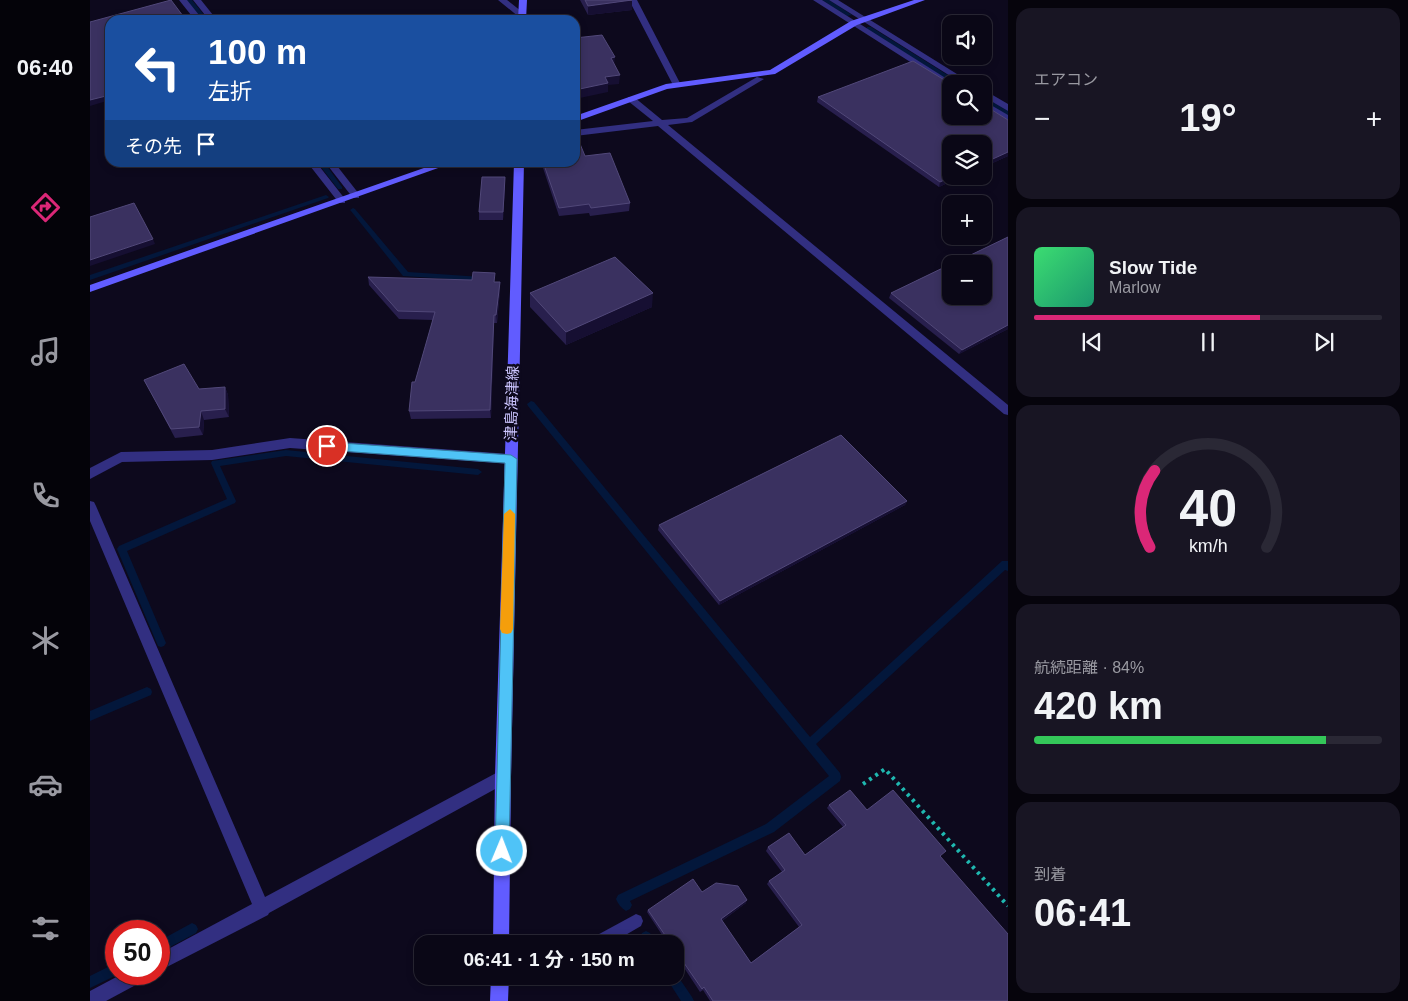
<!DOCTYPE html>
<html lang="ja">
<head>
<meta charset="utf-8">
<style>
  :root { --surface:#0a0716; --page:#181523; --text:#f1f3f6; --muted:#9999a1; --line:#2a2835; --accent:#db2777 }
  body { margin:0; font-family:Arial,"Noto Sans JP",sans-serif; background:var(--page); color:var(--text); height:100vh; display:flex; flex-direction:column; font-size:19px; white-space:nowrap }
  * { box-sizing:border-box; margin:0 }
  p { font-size:16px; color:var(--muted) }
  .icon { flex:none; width:28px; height:28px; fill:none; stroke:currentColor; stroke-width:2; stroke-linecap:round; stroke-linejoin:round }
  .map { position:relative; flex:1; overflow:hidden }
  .details { display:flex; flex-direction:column; gap:8px; padding:8px; background:#06040c; width:400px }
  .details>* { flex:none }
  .guide { position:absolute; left:15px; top:15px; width:475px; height:152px; border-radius:15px; box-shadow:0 2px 8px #0003,0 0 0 1px var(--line); background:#1a4fa0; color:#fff; overflow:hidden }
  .buttons { position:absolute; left:852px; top:15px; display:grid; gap:10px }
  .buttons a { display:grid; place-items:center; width:50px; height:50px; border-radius:10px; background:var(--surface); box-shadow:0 2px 8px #0003,0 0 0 1px var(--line); font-size:25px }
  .speed { position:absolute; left:15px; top:920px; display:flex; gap:10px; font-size:25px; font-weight:700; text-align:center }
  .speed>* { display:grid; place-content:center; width:65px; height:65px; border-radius:50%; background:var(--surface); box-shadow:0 2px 8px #0003,0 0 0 1px var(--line); line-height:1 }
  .speed .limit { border:8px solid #d22; background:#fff; color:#111 }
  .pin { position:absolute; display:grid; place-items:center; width:42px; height:42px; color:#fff; margin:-21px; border:2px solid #fff; border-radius:50%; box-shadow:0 1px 5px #0007 }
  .me { position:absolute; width:55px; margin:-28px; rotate:1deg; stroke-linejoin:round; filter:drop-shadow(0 0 4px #0008) }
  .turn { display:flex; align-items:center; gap:18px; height:105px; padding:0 20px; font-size:22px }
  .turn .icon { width:65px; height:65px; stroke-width:2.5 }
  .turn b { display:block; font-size:35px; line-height:42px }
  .then { display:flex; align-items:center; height:48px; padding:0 20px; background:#0003; gap:10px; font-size:19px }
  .big { font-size:38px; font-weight:700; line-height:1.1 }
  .details .widget { flex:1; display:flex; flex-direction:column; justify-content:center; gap:8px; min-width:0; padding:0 18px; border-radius:15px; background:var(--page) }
  .details .dial { align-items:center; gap:0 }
  .dial svg { height:130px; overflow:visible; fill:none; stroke:var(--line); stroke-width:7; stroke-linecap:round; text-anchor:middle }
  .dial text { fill:var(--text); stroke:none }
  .song { display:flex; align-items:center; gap:15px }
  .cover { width:60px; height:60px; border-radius:8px; background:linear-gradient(135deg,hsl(140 70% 55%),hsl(160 70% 35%)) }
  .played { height:5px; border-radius:2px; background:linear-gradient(90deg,var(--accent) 65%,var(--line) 65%) }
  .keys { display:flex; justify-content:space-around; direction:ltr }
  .heat { display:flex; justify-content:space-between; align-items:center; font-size:28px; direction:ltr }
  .charge { height:8px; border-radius:4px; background:linear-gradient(90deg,#34c759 84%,var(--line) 0) }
  .trip { position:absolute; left:324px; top:935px; width:270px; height:50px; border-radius:15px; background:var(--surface); box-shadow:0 2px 8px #0003,0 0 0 1px var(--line); font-weight:700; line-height:50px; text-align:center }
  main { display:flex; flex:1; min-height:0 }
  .tabs { display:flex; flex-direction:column; width:90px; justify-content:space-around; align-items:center; background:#040309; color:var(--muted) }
  .tabs .icon { width:35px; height:35px }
  .tabs .current { color:var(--accent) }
  .tabs b { font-size:22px; color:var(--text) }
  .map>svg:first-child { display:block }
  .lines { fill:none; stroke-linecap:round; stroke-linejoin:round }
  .stream { fill:#03173b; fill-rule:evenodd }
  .path { stroke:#1fb8b0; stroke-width:4; stroke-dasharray:3 4.5; stroke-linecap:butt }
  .lane { fill:#322f81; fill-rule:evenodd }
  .street { fill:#322f81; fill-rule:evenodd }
  .secondary { fill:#615cff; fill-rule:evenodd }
  .wall { fill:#281f4d }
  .shaded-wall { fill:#160f32 }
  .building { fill:#3a3160; stroke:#514879 }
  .route { fill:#4fc3f7; stroke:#337fa1 }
  .slow { fill:#f59e0b }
  .labels { text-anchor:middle; stroke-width:5; stroke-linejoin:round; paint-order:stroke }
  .street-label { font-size:15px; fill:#ccc5ff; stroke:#0d091d }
</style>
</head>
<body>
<main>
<nav class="tabs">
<b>06:40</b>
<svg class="icon current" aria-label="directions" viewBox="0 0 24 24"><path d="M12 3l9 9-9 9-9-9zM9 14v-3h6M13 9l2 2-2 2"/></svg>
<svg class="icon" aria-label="music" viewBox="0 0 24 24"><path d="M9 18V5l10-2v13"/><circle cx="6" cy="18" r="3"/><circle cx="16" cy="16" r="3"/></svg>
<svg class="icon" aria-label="phone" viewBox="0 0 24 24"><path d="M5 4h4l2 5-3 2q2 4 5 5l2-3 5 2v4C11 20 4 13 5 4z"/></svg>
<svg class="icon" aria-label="climate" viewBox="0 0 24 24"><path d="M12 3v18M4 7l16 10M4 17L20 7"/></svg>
<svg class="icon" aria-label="car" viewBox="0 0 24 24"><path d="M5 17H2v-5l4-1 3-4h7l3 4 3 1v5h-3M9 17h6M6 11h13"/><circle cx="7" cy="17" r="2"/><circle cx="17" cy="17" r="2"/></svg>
<svg class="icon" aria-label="filters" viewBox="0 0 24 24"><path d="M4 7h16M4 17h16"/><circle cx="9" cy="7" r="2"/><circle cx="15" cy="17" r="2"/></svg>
</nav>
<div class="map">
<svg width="918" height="1001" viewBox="0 0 918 1001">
  <rect width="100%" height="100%" fill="#0d091d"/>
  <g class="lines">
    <path class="stream" d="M96,0H102L118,20H112Z
      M732,0H739L762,15L757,16Z
      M777,27H781L872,84H864L777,29Z
      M894,97L918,111V116L894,101Z
      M227,162H234L252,187V189H248Z
      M236,195L239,197L238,198L0,280V275Z
      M263,208L265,209L318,272L392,277L396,279L392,281L313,276L261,211L260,210Z
      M441,401L444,402L720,737L912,561H918V571L915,570L726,744L750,773L751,777L750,781L684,832L540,901L542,905L540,909L536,911C531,908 528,904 526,899L528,895L676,824L739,776L438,406L437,404Z
      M196,450L388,469L392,472L388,475L196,456L130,466L146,501L145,503L37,551L76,643L74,646L71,647L68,646L27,549L29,546L137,499L121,463L122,461Z
      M57,687L61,689L62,692L61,695L0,721V711Z
      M102,923L106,925L108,929L106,933L69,953V941Z
      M556,931L560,933L566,944H553L550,937L552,933Z
      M26,963V974H29L0,988V976Z
      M585,972L602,997L604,1001H591L575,976H585Z"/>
    <path class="path" d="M773,784L795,769L918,906"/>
    <path class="lane" d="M546,914L551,916L553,921L551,926L520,944H498L500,939Z"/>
    <path class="street" d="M89,0H97L113,20H105Z
      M103,0H111L127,20H119Z
      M408,0H417L436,15L429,17Z
      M539,0H547L591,85L590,87L583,85Z
      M723,0H732L865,84H861V86H858Z
      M739,0H748L883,84H873Z
      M667,77L674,79L602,122L578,125L918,405V415L914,414L568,126L485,136V130L563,121L538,101V97H544L572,120L597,118Z
      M894,90L918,104V111L894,97Z
      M894,101L918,115V122L894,108Z
      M217,162H226L255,199V203H249Z
      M235,162H244L269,194V198H263Z
      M200,438L421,454L425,456L427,459L425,462L421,464L200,448L122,460L32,462L0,479V468L31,452L122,450Z
      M0,501L4,502L6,506L175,897L408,772L413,770L418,772L421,777L418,782L179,913L178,915L69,971V954L162,904L0,521Z
      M32,974H58L55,980L16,1001H0V991Z"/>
    <path class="secondary" d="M429,0H437L436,20H428Z
      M824,0H835L767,25L685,74L577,89L485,122V116L576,84L680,70L761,21Z
      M351,162H365L0,292V285Z
      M424,162H434L421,777L419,944H403L405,777Z
      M401,976H419L418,1001H400Z"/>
  </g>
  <path class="wall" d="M490,0H542V10L498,15Z
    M728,97L918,120V156L894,167V144L861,176H872L849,187L727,102Z
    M495,156L540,203L539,211L500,216L499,213L469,216L451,162H485Z
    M415,185L413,220H389V212Z
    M918,237V329L869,354L799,298L801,293Z
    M278,277L405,282L410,290L407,323H404L401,418L321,419L319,411L343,320L309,319L279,285Z
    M440,293L562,307L476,345L440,307Z
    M54,380L109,389L135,387L138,395L139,417L114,420L113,435L85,438Z
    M817,501L815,505L629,605L568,530L569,525Z
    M739,805L777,810L850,856L918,1001H620L613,990L610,992L585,954V944H578L557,912L558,910L612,892L656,903L632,921L661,963L709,927L677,884L679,881L692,872L676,851L678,847L715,855L753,827L737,808Z"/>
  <path class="shaded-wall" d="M542,0V10L498,15V6Z
    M525,57L524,66L521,58Z
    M530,75L529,84L518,85V92L485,99V90L515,77Z
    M20,95V100L0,106V100Z
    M918,152V156L894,167V163Z
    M863,176H872L849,187L850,182Z
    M415,177V185L413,220V212Z
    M63,239L65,244L0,266V260Z
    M410,282V290L407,323L406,315Z
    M563,293L562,307L476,345V332Z
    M404,315V323L401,418L400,410Z
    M918,325V329L869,354L872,350Z
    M135,387L138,395L139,417L135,409Z
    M111,411L114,420L113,435L109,427Z
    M817,501L815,505L629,605L630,601Z
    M657,900L656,903L630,922L631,919Z"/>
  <path class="building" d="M81,0L96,20H20V95L0,100V22Z
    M495,0H542L498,6Z
    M512,35L525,57L521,58L530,75L515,77L518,83L485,90V38Z
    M823,61L861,84V116H894V105L918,120V152L894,163V144H861V176H863L850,182L728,97Z
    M488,139L495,156L520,153L540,203L501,208L499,204L469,208L453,162H485V140Z
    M392,177H415L413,212H389Z
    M44,203L63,239L0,260V217Z
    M918,237V325L872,350L801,293L861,264V296H894V264H862Z
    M525,257L563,293L476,332L440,293Z
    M383,272L405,273L404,282H410L406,315H404L400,410L319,411L322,382H325L345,312L308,311L278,277L382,280Z
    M94,364L109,389L135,387V409L111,411L109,427L81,429L54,380Z
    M751,435L817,501L630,601L569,525Z
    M760,790L777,810L803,790L856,851L850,856L918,934V1001H623L614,987L612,989L585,950V944H581L558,910L603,879L612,892L626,883L648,886L657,900L631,919L661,963L712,925L679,881L695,870L678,847L699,833L715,855L756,825L739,805Z"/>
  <path class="route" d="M237,442L421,455L427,459L419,851L417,856L412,858L407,856L405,851L415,463L237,450L231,446Z"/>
  <path class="slow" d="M420,509L425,514L423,629L421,633L417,634L412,633L410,629L414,514Z"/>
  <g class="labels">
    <g class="street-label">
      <text transform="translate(422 403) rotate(-88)" y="5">津島海津線</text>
    </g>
  </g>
</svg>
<div class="buttons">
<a><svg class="icon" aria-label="sound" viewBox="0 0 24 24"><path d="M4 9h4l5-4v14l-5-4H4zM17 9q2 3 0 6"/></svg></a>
<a><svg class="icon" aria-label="search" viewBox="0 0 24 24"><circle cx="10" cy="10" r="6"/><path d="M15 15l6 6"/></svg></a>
<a><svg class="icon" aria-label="layers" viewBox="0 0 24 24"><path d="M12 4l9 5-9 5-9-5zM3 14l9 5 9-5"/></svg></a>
<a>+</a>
<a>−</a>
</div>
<div class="speed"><div class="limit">50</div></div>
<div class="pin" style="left:237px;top:446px;background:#d93025"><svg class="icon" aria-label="arrive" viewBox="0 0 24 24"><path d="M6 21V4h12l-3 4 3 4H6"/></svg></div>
<svg class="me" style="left:412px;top:851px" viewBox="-20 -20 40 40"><circle r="17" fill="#4fc3f7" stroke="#fff" stroke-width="3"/><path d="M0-11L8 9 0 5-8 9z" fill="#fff"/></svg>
<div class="trip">06:41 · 1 分 · 150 m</div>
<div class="guide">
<div class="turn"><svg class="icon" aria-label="left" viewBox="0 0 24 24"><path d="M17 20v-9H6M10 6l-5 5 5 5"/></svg><div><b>100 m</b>左折</div></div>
<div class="then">その先<svg class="icon" aria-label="arrive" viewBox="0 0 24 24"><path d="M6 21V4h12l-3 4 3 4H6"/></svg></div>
</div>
</div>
<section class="details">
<div class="widget"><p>エアコン</p>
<div class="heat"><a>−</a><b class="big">19°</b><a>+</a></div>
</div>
<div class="widget">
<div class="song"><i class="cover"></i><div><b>Slow Tide</b><p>Marlow</p></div></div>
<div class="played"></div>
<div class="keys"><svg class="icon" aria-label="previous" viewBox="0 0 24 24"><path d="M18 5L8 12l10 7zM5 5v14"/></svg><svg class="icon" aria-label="pause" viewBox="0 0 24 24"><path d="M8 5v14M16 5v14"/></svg><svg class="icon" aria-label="next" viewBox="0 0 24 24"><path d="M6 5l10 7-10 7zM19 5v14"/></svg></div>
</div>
<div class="widget dial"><svg viewBox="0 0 100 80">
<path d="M14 69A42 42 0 1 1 86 69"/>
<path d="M14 69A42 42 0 0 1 17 22" stroke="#db2777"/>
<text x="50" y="56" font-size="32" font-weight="700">40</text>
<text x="50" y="72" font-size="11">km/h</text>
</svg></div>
<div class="widget"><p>航続距離 · 84%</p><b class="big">420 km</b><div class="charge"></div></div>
<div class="widget"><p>到着</p><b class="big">06:41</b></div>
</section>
</main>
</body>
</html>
